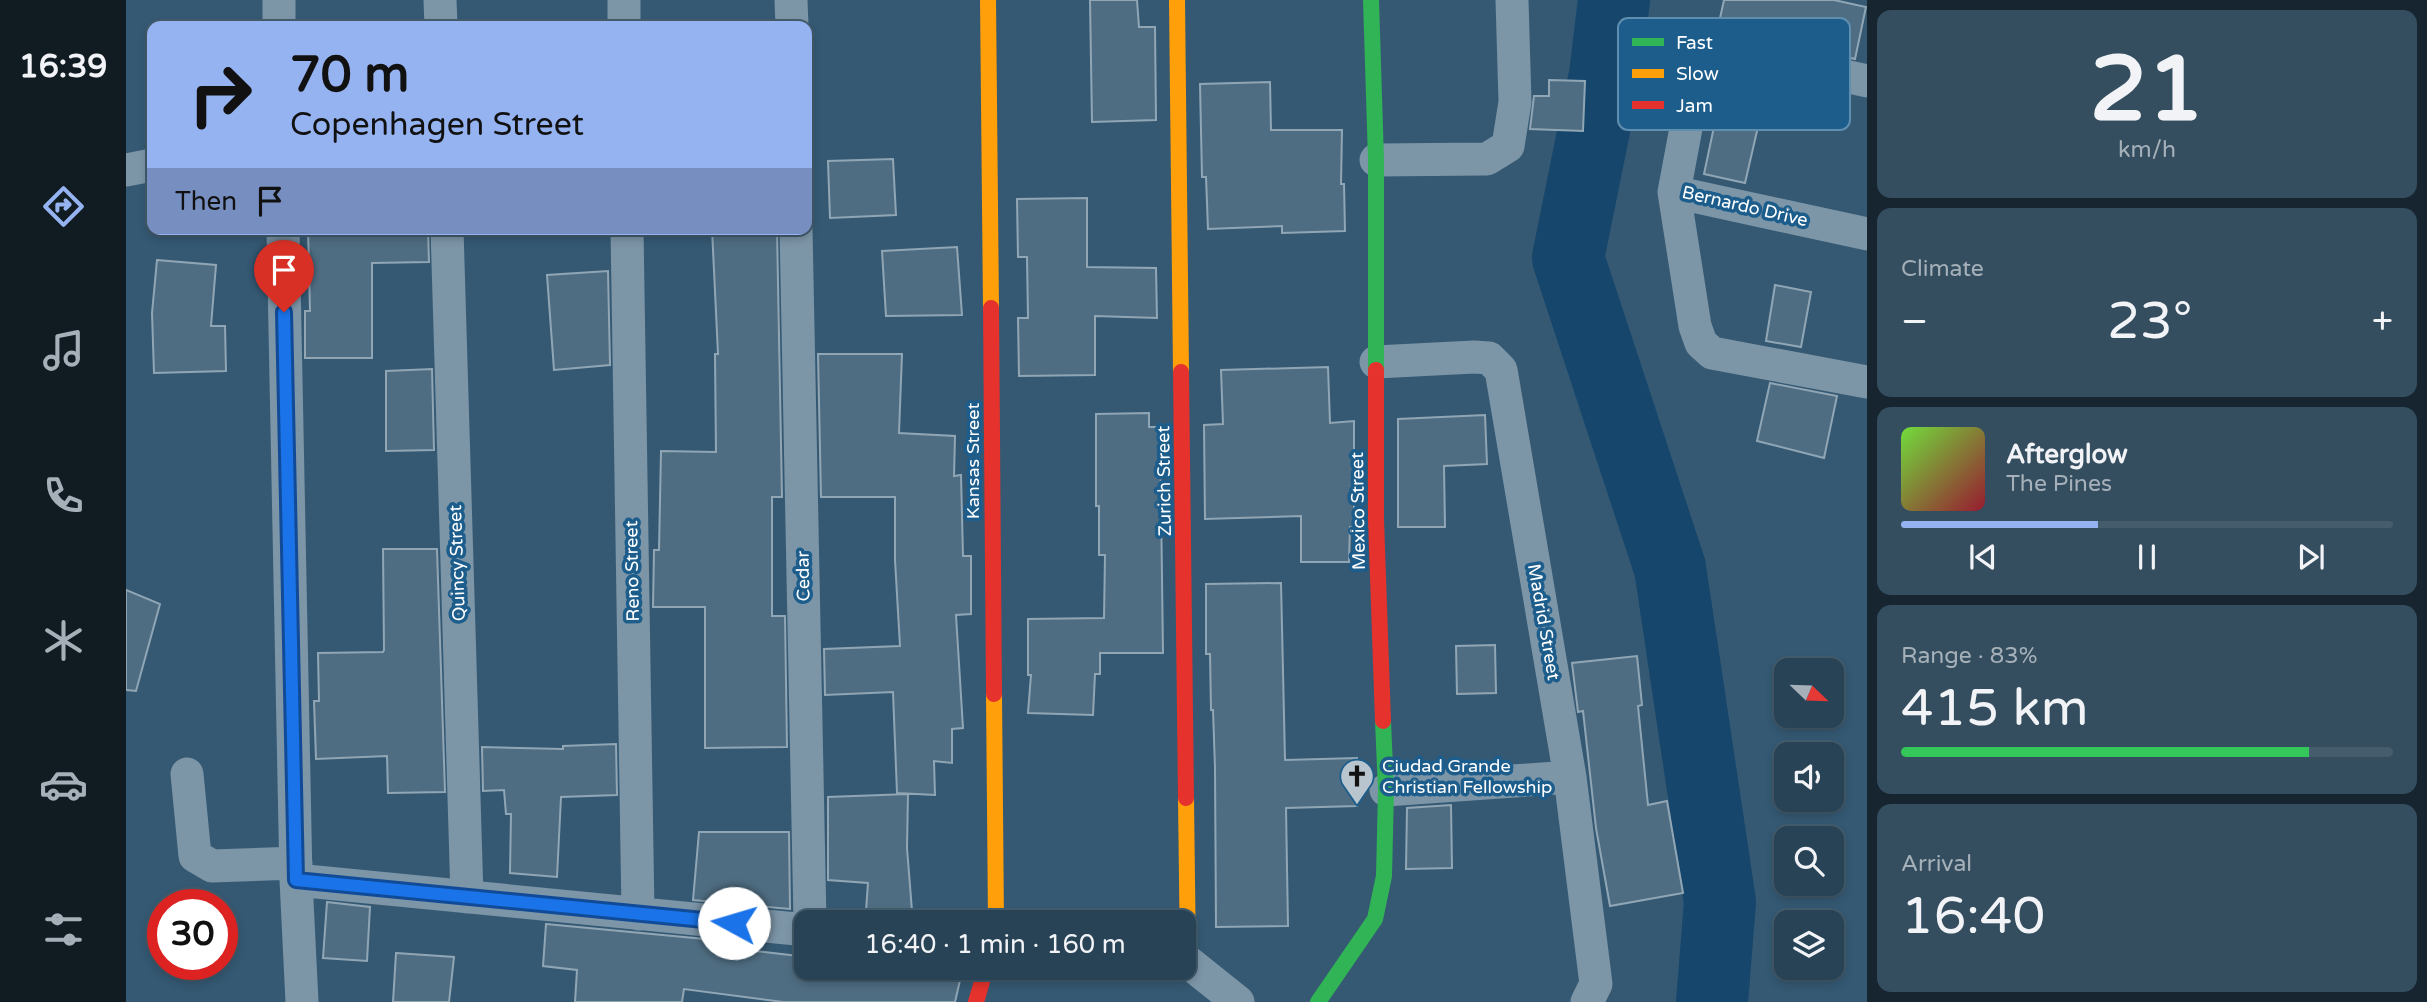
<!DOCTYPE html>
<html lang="en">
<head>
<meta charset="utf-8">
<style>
  :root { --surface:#284356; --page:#344e60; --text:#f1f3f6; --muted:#a5b0b9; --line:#445c6c; --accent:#95b2f1 }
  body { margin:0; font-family:"Varela Round",sans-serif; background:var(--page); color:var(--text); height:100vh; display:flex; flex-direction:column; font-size:26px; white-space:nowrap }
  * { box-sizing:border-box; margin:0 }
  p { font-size:23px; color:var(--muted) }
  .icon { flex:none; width:38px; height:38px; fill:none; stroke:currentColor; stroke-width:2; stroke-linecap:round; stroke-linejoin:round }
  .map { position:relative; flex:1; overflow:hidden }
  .panel { display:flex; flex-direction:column; gap:10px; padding:10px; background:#16252f; width:560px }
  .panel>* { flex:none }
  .banner { position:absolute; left:21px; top:21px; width:665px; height:214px; border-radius:14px; box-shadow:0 4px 10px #0003,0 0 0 2px var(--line); background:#95b2f1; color:#111; overflow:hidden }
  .needle { width:46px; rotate:113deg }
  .controls { position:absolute; left:1648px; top:658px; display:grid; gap:14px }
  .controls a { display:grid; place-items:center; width:70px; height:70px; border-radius:14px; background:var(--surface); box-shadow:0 4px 10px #0003,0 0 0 2px var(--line); font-size:35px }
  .speed { position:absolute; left:21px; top:889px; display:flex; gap:14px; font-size:35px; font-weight:700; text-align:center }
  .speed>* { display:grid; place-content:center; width:91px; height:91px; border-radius:50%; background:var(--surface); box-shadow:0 4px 10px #0003,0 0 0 2px var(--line); line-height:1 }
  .speed .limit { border:10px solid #d22; background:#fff; color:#111 }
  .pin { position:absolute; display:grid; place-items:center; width:60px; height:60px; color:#fff; margin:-72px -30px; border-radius:50% 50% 50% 0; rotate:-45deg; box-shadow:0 0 7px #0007 }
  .pin .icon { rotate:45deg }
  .me { position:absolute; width:77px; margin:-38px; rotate:276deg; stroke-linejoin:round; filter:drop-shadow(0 0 5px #0008) }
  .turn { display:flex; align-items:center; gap:24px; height:147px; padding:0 28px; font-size:32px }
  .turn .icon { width:91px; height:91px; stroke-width:2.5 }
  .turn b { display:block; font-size:49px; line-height:60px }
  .then { display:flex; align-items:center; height:66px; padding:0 28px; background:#0003; gap:14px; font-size:26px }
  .big { font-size:52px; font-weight:600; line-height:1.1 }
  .panel .card { flex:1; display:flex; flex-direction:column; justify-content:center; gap:10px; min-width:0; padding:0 24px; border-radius:14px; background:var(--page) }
  .panel .dial { align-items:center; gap:0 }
  .dial b { font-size:91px; line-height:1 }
  .song { display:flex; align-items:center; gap:21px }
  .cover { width:84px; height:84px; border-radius:10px; background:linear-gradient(135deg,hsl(100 70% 55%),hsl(350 70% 35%)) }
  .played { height:7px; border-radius:4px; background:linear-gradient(90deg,var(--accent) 40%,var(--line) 40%) }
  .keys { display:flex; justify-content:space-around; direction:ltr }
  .heat { display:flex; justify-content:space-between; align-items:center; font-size:38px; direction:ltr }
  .charge { height:10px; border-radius:5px; background:linear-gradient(90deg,#34c759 83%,var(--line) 0) }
  .trip { position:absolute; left:668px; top:910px; width:402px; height:70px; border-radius:14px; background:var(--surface); box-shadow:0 4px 10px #0003,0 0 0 2px var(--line); font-weight:600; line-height:70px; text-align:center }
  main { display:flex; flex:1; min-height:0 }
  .tab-bar { display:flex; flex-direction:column; width:126px; justify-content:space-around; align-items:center; background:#101b22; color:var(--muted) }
  .tab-bar .icon { width:49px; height:49px }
  .tab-bar .active { color:var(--accent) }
  .tab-bar b { font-size:32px; color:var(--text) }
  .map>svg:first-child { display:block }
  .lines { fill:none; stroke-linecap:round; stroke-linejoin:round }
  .river { stroke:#16466b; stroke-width:72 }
  .building { fill:#4f6d82; stroke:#90a6b5; stroke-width:2 }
  .street { stroke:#7c95a7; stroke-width:33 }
  .fast { stroke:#30b455; stroke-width:16 }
  .slow { stroke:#ff9f0a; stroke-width:16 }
  .jam { stroke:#e5322d; stroke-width:16 }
  .route-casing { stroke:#114b97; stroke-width:18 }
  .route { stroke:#1a73e8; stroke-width:12 }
  .labels { text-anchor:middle; stroke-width:7; stroke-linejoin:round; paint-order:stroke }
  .street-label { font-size:18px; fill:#fff; stroke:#1c5d8c }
  .poi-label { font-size:18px; fill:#fff; stroke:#1c5d8c; text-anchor:start }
  .key { fill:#1c5d8c; stroke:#608eae; stroke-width:2 }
  .key-label { font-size:19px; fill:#fff }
</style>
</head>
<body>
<main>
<nav class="tab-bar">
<b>16:39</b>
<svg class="icon active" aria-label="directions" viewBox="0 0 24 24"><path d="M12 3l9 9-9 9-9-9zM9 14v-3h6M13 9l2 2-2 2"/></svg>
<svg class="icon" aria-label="music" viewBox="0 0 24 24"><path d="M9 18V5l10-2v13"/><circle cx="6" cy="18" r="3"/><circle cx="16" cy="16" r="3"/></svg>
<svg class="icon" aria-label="phone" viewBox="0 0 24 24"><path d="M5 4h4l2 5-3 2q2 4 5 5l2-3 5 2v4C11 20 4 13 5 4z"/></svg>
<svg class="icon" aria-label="climate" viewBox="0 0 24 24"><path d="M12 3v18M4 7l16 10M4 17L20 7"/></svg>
<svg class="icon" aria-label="car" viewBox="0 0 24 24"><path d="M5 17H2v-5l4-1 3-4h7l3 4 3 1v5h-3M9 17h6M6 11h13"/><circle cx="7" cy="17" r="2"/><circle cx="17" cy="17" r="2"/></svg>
<svg class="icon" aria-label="filters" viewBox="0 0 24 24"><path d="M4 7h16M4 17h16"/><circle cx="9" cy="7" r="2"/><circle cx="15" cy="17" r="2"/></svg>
</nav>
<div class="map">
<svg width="1741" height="1002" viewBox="0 0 1741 1002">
  <rect width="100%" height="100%" fill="#355973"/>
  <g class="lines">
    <path class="river" d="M1488,0L1479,75L1442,258L1544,568L1594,902L1586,1002"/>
  </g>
  <path class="building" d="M964,0H1011L1013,27H1029L1030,120L966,122Z
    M1598,0H1708L1740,7L1729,59L1605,31L1591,32Z
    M1600,70L1643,79L1619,183L1578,174Z
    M1423,80L1459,81L1457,131L1404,129L1408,96H1423Z
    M1144,82L1145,130H1216L1215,184H1218L1219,231L1156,233V226L1082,229L1080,177H1076L1074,84Z
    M767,159L770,215L704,218L702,161Z
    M961,198V267L1030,268L1031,318L969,316V375L893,376L892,318H902L901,257H892L891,199Z
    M182,229H302L303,262L246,263V358H179V311H184Z
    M586,229H651L656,497H646V616H659L661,747L579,748V607H527L528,550H533L535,451L590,452L589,354H592Z
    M831,247L836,315L760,316L756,251Z
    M31,260L90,265L85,326H99L100,371L28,373L26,313Z
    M482,271L484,365L428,370L421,275Z
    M1649,285L1685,292L1675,347L1640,341Z
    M692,354H776L773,433L829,436L828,476L835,475L837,556H845V614L830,615L837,728L826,729V763L808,761L809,795L771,793L767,692L699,695L698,649L774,646L769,560V497H695Z
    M1202,367L1204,423L1228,421V527H1224L1223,562H1175V516L1079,519L1078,425L1097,424L1095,370Z
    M306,369L308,450L260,451V371Z
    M1644,383L1711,396L1698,458L1631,441Z
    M1023,413V427H1034L1037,653H974V674H969L967,715L902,713L905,675H902V619L978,618L979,555H973V506H970V414Z
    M1359,415L1361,464L1318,466L1319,527H1272V419Z
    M257,549H311L319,792L262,793L261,756L190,759L188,701H193L192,653L257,652L258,650Z
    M1155,583L1159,760L1231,758V806L1160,808L1162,926L1090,927L1089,768L1087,710H1085L1084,654H1080V584Z
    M0,590L34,604L10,691L0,690Z
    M1369,645L1370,693L1331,694L1330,646Z
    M1511,656L1516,705L1512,706L1522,805L1541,801L1557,893L1484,906L1470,828L1457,711L1452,712L1446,663Z
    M490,744L491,795L435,797L431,877L384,873L385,814H380L378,790L357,791L356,747L437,749V746Z
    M782,794L781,848L786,911H740L742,883L702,880V797Z
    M1325,805L1326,868L1280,869L1281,808Z
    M573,832H663L664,909L567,900Z
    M201,902L244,907L241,961L197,958Z
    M420,924L589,940L588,946L681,957V968H770L835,976L829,1002H657L558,989L556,1002H449L451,970L417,966Z
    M270,953L328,957L323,1002H267Z"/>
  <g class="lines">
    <path class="street" d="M153,0V26
      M314,0L315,26
      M498,0V26
      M665,0L666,26
      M1741,81L1601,50L1580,54L1570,75L1548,192L1569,326L1575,343L1586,353L1741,382
      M1250,160L1361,159L1382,146L1389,102L1386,0
      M0,170L26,165
      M1548,192L1741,234
      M157,229L170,880L176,1002
      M321,229L341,897
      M501,229L512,914
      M670,229L684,922
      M1250,362L1348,357L1363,358L1375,370L1444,777L1470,984L1461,1002
      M61,774L69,856L86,866L170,863
      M1260,790L1444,777
      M170,880L681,930
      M1059,962H1062L1112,1002"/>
    <path class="fast" d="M1245,0L1250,160V370
      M1192,1002L1249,919L1258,876L1260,790L1257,721"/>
    <path class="slow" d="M862,0L865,308
      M1051,0L1055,372
      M868,694L870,922
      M1060,798L1062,962"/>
    <path class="jam" d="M865,308L868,694
      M1250,370V519L1257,721
      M1055,372L1060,798
      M850,1002L860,968"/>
  </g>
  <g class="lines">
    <g class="route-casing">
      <path id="route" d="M158,312L170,880L608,923"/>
    </g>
    <use href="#route" class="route"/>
  </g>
  <defs>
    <g id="church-pin" transform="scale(1.75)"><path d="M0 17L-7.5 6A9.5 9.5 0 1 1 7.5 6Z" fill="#b8c5ce" stroke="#1c5d8c"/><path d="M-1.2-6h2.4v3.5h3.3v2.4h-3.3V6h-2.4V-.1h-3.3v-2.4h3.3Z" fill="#111"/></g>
  </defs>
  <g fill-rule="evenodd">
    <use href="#church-pin" x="1231" y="776"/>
  </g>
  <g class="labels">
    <g class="street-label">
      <text transform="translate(1619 206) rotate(13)" y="6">Bernardo Drive</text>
      <text transform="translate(847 461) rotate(-90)" y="6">Kansas Street</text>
      <text transform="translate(1038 481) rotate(-91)" y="6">Zurich Street</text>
      <text transform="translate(1232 511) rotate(-91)" y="6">Mexico Street</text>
      <text transform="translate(331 563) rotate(-92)" y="6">Quincy Street</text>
      <text transform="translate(506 571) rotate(-91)" y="6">Reno Street</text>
      <text transform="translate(677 576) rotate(-91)" y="6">Cedar</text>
      <text transform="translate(1418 622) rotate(80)" y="6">Madrid Street</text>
    </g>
    <g class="poi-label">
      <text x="1256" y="772">Ciudad Grande<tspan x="1256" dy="21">Christian Fellowship</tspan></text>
    </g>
  </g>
  <rect x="1492" y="18" width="232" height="112" rx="10" class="key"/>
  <rect x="1506" y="38" width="32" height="8" fill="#30b455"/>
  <rect x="1506" y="69" width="32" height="9" fill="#ff9f0a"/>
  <rect x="1506" y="101" width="32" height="8" fill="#e5322d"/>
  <g class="key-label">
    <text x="1550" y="49">Fast</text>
    <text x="1550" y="80">Slow</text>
    <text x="1550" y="112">Jam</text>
  </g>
</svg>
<div class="controls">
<a><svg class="needle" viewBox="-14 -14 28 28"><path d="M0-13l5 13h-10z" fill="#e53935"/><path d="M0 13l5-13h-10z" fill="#a5b0b9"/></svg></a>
<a><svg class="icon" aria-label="sound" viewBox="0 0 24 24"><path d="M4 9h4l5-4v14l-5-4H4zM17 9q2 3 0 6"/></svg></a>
<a><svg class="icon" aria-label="search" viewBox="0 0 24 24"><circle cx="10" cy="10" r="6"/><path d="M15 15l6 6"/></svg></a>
<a><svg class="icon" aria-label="layers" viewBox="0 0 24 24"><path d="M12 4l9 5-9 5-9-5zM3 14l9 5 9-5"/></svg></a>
</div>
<div class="speed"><div class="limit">30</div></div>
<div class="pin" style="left:158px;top:312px;background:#d93025"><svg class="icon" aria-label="arrive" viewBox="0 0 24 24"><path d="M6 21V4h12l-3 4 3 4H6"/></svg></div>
<svg class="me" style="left:608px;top:923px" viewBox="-20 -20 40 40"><circle r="19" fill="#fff"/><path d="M0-13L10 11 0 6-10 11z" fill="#1a73e8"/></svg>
<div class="trip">16:40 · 1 min · 160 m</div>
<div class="banner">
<div class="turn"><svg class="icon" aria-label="right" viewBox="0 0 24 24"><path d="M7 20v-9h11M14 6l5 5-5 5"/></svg><div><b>70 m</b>Copenhagen Street</div></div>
<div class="then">Then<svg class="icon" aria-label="arrive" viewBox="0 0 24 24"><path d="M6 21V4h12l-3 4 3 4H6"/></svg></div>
</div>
</div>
<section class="panel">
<div class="card dial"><b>21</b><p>km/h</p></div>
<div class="card"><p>Climate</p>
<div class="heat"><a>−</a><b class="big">23°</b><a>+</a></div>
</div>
<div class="card">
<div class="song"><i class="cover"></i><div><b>Afterglow</b><p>The Pines</p></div></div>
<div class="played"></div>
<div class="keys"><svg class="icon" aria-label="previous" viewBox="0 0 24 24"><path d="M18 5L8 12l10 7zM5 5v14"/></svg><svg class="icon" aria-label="pause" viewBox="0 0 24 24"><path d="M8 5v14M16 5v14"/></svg><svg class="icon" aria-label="next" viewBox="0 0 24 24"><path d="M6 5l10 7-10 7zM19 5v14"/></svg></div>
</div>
<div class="card"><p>Range · 83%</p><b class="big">415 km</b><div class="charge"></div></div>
<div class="card"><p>Arrival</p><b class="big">16:40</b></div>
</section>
</main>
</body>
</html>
